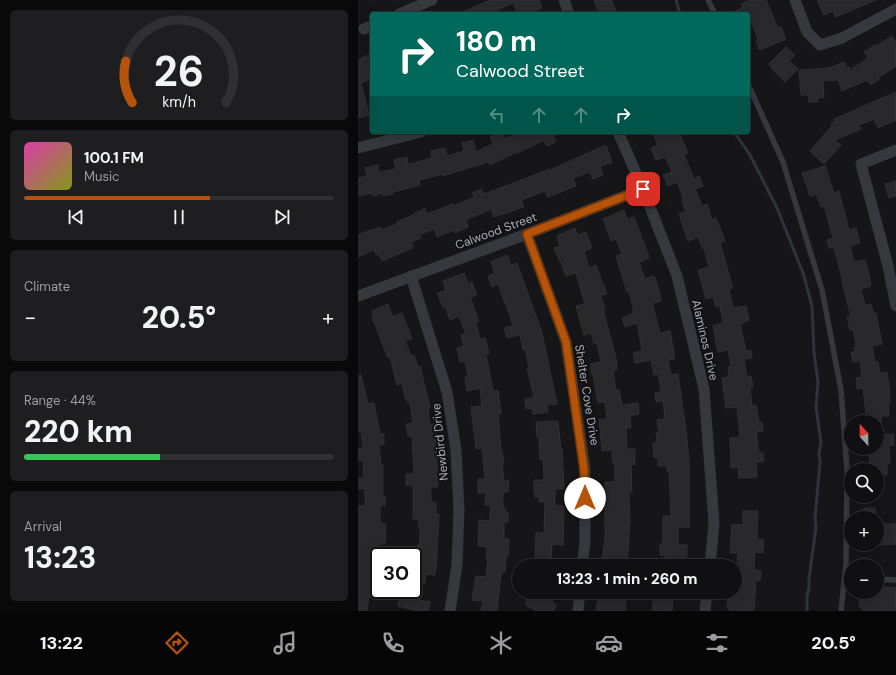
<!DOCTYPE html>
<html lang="en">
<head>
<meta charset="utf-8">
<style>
  :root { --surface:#101012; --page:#1e1e20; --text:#f1f3f6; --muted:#9c9d9f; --line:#303032; --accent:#b45309 }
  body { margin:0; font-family:"DM Sans",sans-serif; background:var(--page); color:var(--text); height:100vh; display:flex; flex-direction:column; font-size:15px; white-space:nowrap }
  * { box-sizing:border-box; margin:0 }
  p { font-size:13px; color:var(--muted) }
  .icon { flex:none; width:22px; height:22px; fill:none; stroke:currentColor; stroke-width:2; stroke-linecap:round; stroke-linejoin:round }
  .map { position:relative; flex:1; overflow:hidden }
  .side { display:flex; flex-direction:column; gap:10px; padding:10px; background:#09090a; width:358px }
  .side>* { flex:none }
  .guide { position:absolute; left:12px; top:12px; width:380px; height:122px; border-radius:4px; box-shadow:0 2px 10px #0003,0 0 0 1px var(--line); background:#00695c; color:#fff; overflow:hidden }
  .needle { width:26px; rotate:339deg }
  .tools { position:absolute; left:486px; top:415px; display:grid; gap:8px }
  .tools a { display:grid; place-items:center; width:40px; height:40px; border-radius:50%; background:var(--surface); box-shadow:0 2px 10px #0003,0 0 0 1px var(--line); font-size:20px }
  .speed { position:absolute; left:12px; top:547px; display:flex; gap:8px; font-size:20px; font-weight:700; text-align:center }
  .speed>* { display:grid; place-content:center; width:52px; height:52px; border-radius:50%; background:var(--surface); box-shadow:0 2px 10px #0003,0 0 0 1px var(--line); line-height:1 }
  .speed .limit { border:2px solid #111; border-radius:6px; background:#fff; color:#111 }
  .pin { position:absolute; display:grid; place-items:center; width:34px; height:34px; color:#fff; margin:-17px; border-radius:8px; box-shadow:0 2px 6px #0006 }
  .me { position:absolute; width:44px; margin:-22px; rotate:0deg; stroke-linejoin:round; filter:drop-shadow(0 0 3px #0008) }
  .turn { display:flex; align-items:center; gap:14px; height:84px; padding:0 20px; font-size:18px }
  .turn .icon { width:52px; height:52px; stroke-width:2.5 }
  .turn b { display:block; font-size:28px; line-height:34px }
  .lanes { display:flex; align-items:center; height:38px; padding:0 20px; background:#0003; justify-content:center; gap:20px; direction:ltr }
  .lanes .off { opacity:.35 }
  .big { font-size:30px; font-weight:800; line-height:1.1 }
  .side .widget { flex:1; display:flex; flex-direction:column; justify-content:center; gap:6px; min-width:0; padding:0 14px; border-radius:6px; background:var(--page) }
  .side .dial { align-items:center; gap:0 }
  .dial svg { height:104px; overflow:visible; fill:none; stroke:var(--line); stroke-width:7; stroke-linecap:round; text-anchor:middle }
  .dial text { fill:var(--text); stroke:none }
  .song { display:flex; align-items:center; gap:12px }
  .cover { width:48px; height:48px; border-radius:6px; background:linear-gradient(135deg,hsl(320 70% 55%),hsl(70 70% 35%)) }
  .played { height:4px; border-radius:2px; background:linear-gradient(90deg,var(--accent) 60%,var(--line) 60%) }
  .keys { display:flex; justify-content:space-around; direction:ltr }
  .heat { display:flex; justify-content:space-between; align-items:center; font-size:22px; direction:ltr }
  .charge { height:6px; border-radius:3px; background:linear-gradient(90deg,#34c759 44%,var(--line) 0) }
  .trip { position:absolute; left:154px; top:559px; width:230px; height:40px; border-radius:20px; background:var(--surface); box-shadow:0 2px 10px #0003,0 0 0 1px var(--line); font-weight:800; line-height:40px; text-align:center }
  .tab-bar { display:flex; height:64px; justify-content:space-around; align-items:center; background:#060607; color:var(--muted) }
  .tab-bar .icon { width:28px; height:28px }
  .tab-bar .on { color:var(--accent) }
  .tab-bar b { font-size:18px; color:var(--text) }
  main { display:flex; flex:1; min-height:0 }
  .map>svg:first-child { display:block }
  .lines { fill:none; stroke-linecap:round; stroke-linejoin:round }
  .stream { stroke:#2c353c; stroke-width:3 }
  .building { fill:#29292c; stroke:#303034 }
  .lane { stroke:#37383d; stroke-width:5.5 }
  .street { stroke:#37383d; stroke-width:11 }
  .route-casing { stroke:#753606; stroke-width:10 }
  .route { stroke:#b45309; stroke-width:7 }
  .labels { text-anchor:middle; stroke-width:4; stroke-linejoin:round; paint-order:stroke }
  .street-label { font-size:12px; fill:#a8adb8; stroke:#111113 }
</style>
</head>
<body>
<main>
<section class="side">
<div class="widget dial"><svg viewBox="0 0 100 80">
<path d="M14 69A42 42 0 1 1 86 69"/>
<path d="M14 69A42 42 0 0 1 9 37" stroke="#b45309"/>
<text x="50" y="56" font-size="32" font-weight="700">26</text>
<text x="50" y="72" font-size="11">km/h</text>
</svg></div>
<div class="widget">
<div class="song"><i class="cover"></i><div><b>100.1 FM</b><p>Music</p></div></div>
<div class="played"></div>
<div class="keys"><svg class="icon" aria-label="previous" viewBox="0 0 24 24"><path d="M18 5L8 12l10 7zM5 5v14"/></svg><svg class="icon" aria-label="pause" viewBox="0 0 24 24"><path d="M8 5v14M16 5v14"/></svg><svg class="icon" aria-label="next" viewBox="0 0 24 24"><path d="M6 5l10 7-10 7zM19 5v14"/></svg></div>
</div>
<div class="widget"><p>Climate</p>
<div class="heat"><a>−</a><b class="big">20.5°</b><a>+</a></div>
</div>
<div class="widget"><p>Range · 44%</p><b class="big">220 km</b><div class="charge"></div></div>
<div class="widget"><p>Arrival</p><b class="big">13:23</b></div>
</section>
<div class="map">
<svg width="538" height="611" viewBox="0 0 538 611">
  <rect width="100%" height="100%" fill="#161618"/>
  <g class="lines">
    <path class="stream" d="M318,0L322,14
      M376,132L392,155L419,208L445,273L454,306L456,352L460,382L458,407L463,442L461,454L462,462L457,518L458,527L451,579V589L449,595V611"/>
  </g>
  <path class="building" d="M132,0H181L184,8L176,11L177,14H160L155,3L140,10L141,14H100Z
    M236,0H253L260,14H241Z
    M392,0H408L420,28L423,27L428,39L402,50L398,41L400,39L390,14H371L384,8L383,4Z
    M459,0H518L478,17L475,11L466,15Z
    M534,36L538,42V66L523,76L520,79V80L513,85L509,80L484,91L480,80L465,81L466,97L460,98V102H451L450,95H443L441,70L471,68L486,62L489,68L491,67L492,70L510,58L506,52L517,45L518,46Z
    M428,47L437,55L431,61L440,69L427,82L414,69V68L411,64Z
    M14,53V78L3,83L11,115L0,118V60Z
    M538,92V120L520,128L516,119L501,125L503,129L477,140L483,145L466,164L452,151L474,126L473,123L477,122L476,119Z
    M141,132H144L147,139L162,132H203L195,136L198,142L189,146L186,140L159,153V152L132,165L130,162L85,176V174L61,180L62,185L35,192V194L25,196L24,193L15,196L14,193L0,196V178L9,176L7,168L20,165L21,172L38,169L36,160L49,157L50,164H53L74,158L73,151L87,148L89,156L106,151L104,143L115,140L118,152L135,144L132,137Z
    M294,132H321L330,153L326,155L336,179L341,176L345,186L337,189L344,206L349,204L354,220L358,218L367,241L362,243L375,288L371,289L375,308L388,306L391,320L382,324L388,351L393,350L394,358L386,359L389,377L393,376L395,387H392L394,406L398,405L401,423L404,422L405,431L398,432L401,453H405L406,461L398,462L399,477L381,478L380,467L373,468L372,438L382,437L379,407L368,408L364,378L371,377L370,367L373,366L370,350L360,352L355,326L365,323L362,306L358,307L355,297L348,299L340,270L351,267L346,248L345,249L340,237L330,241L321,214L328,212L324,201L325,197L319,182L310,186L305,175L314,172L307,157L298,160L293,148L300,145Z
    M248,145L254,162L242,167L245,175L235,179L232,172L215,178L218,186L190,197L187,191L163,200L166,207L136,217L133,209L108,220L110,227L97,233L96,230L79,237L76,229L61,235L63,238L53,242L55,248L24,261L21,254L18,255L16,250L0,257V235L15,229V230L23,227L24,230L39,224V222L57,214V213L67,208L68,213H71L95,204V206L114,198L116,197L114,193L123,189L125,193L126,194L137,190L192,169V170Z
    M467,166L476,193L481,191L491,230L498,228L502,243L492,246L496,262L507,260L510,271L513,286L503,289L507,305L513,304L516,314L518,313L524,344L514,346L517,362H520L522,373L529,372L531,387L532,404H530L531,416H523V422H509L505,388L499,389L498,378L504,377L502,361L495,362L493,352H496L498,344L495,329L492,330L489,317H493L484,282H485L476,247L471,248L469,240L475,238L466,206L463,207L458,194L452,196L444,173Z
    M538,181V196L531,198L527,184Z
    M266,210L269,219L276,217L290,254L291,258L281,262L287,279L296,276L300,286L303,301L294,303L302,333L312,331L314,342L317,359L310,360L313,375L320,374L328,430L331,461V527H320V545H329V561H327L326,566H306V555H302V544H305V516H313L311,471H309V466H300V457L296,458L295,443H299L298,433H301L299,420L307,419L305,401L298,402L297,393L303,392L300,374L296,375L293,360L277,363L275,353L284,351L279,323L267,327L264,318L275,314L274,312L276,311L271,291L269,292L258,256L264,254L258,239L253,241L245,219Z
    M217,228L219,235L228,232L234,248L226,251L231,268L238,265L245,285H246L249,294L243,295L247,310H245L258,358L259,370L255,371L258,390H261L264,405L280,403L281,414L272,416L273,428H268L269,449H277V464L273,465L274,492H271L272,520L269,566H243L247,539V482H257V463H255L254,450L244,451L241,419H249L247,402L240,403L235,375H234L232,364L243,362L239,343L236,344L233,333L226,335L218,306L227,304L218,273L208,276L203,261L202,262L196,248L202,246L199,236Z
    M149,255L153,265L159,263L184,333L199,404L189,405L190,412L175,414L174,408L168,409L167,399L176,397L169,368H171L167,349L165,350L162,335L149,338L146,328L155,326L148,304H147L141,286L140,284L134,287L130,276L137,273L133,262Z
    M106,273L110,284L114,282L119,295L112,297L121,322L118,323L122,339L127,338L131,354H128L135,391L140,390L143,414H140L143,450H144L146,464L144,465L146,481H151L150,492H145V508H147V512H150V522L146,521V539H151L150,556H148L147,572L145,571L144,574H143L139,611H123L125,601L114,600L118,576L128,577L130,559H128L129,547L120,546L121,520L132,521V505H127L128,493H120V479H127L124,448L118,449L113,407L124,406L122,388L109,391L107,377H110L107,361L102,362L99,348L106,346L103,335L108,334L101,316L92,320L87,306L85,307L79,293L88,290L85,281Z
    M30,304L35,317L44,313L54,339L47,341L53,356L56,355L60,367L62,366L72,408H70L72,425L75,424L78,444L80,487H73V502H78V514H81L79,555L77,575L68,574L67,583H65L61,600L72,602L70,611H59L40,606L43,590H55V559L59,560L60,544H62V526H60L61,519H55V485H48V474H55L56,473L54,436H50L48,424L55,423L52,402L50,403L49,398H47L44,383L39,385L32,357L30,358L14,317L16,316L14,311Z
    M3,375L10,404L16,403L22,434H26V444L21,445L23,465L25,464V497H27V506H22V523L28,524L27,544H22L19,562H21V578L19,590L12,589L9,611H0V506H7V489H0V478H6L5,460L0,461V449H5L3,430L0,431V376Z
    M200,421L203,449H204L206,489H197V505L206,506L205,545L194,544L193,566H177L178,533H186L187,502H181V497H177V492H176V480H186L185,459L182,460L181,437H179L178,422Z
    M535,434L536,445H531L532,463H529V475H519V470H512L511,451L519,450V435Z
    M506,508H517V518H506Z
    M385,511H400L399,539L406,540L405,553L397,552L396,570L403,571L402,580H398L396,611H372V609L369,608L371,592H377V581H381L382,564H379L380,553H372L374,524L385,525Z
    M519,524H538V544L520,545Z
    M519,586L538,588V611H504V607H501L502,592H519Z
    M173,592H197L194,603L198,604L196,611H176L177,609L170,607V606L168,605L169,595L172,596Z
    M251,592H269L267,611H238L240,598L250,600Z
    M296,592H315L314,611H294Z"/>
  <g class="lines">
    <path class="lane" d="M350,0L357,14
      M390,84L425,162L464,290L483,390L489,470L488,564L483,611
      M519,579L538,580"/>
    <path class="street" d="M206,0L211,14
      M437,0L449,32L462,45L484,38L538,9
      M41,14L74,0
      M6,29L14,26
      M260,132L285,189L319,276L346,389L356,523L352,566
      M0,148L63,132
      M538,150L503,164L530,266L538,306
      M169,234L208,342L227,469V542L224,566
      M53,276L89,392L98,450L101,510L99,565L92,611
      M0,296L169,234L285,189
      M220,611L222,592
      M347,611L349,592"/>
  </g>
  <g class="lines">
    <g class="route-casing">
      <path id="route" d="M227,498L226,469L208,342L169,234L285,189"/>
    </g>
    <use href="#route" class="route"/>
  </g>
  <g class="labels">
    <g class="street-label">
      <text transform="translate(138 231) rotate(-20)" y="4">Calwood Street</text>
      <text transform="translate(347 340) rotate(77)" y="4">Alaminos Drive</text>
      <text transform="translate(229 395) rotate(81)" y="4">Shelter Cove Drive</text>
      <text transform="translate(82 442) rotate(-96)" y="4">Newbird Drive</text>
    </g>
  </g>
</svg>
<div class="tools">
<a><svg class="needle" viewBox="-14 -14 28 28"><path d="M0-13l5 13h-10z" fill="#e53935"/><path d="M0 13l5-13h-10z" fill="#9c9d9f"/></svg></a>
<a><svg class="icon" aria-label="search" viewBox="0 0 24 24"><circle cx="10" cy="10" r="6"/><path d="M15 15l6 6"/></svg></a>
<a>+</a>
<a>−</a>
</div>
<div class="speed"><div class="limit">30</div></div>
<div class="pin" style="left:285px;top:189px;background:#d93025"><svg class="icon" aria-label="arrive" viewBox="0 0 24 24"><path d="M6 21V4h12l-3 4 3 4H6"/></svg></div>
<svg class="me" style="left:227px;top:498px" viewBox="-20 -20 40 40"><circle r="19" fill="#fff"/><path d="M0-13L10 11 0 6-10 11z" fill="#b45309"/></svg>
<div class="trip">13:23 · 1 min · 260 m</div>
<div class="guide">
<div class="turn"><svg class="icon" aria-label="right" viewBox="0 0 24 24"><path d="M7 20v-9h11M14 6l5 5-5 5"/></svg><div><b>180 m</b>Calwood Street</div></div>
<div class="lanes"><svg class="icon off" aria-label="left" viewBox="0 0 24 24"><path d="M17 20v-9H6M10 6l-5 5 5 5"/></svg><svg class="icon off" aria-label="ahead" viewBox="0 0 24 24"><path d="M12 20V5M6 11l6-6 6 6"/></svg><svg class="icon off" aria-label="ahead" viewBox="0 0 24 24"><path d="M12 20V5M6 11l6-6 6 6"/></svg><svg class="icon" aria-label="right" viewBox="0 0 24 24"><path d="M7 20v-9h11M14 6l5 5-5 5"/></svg></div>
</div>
</div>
</main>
<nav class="tab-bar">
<b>13:22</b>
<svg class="icon on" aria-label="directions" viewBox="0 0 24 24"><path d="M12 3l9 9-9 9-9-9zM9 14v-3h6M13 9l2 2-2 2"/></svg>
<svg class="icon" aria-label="music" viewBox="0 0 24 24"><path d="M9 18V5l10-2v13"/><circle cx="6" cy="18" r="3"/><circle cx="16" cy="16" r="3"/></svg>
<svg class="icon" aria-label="phone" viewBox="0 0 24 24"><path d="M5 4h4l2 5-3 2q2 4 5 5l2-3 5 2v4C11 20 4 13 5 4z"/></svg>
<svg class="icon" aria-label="climate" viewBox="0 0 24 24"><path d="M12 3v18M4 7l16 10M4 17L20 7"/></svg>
<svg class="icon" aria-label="car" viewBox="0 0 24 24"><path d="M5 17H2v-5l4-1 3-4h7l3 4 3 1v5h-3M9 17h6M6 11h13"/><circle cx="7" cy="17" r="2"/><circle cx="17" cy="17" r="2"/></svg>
<svg class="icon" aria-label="filters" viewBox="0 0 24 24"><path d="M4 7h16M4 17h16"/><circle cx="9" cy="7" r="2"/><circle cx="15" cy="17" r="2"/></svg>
<b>20.5°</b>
</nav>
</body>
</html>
